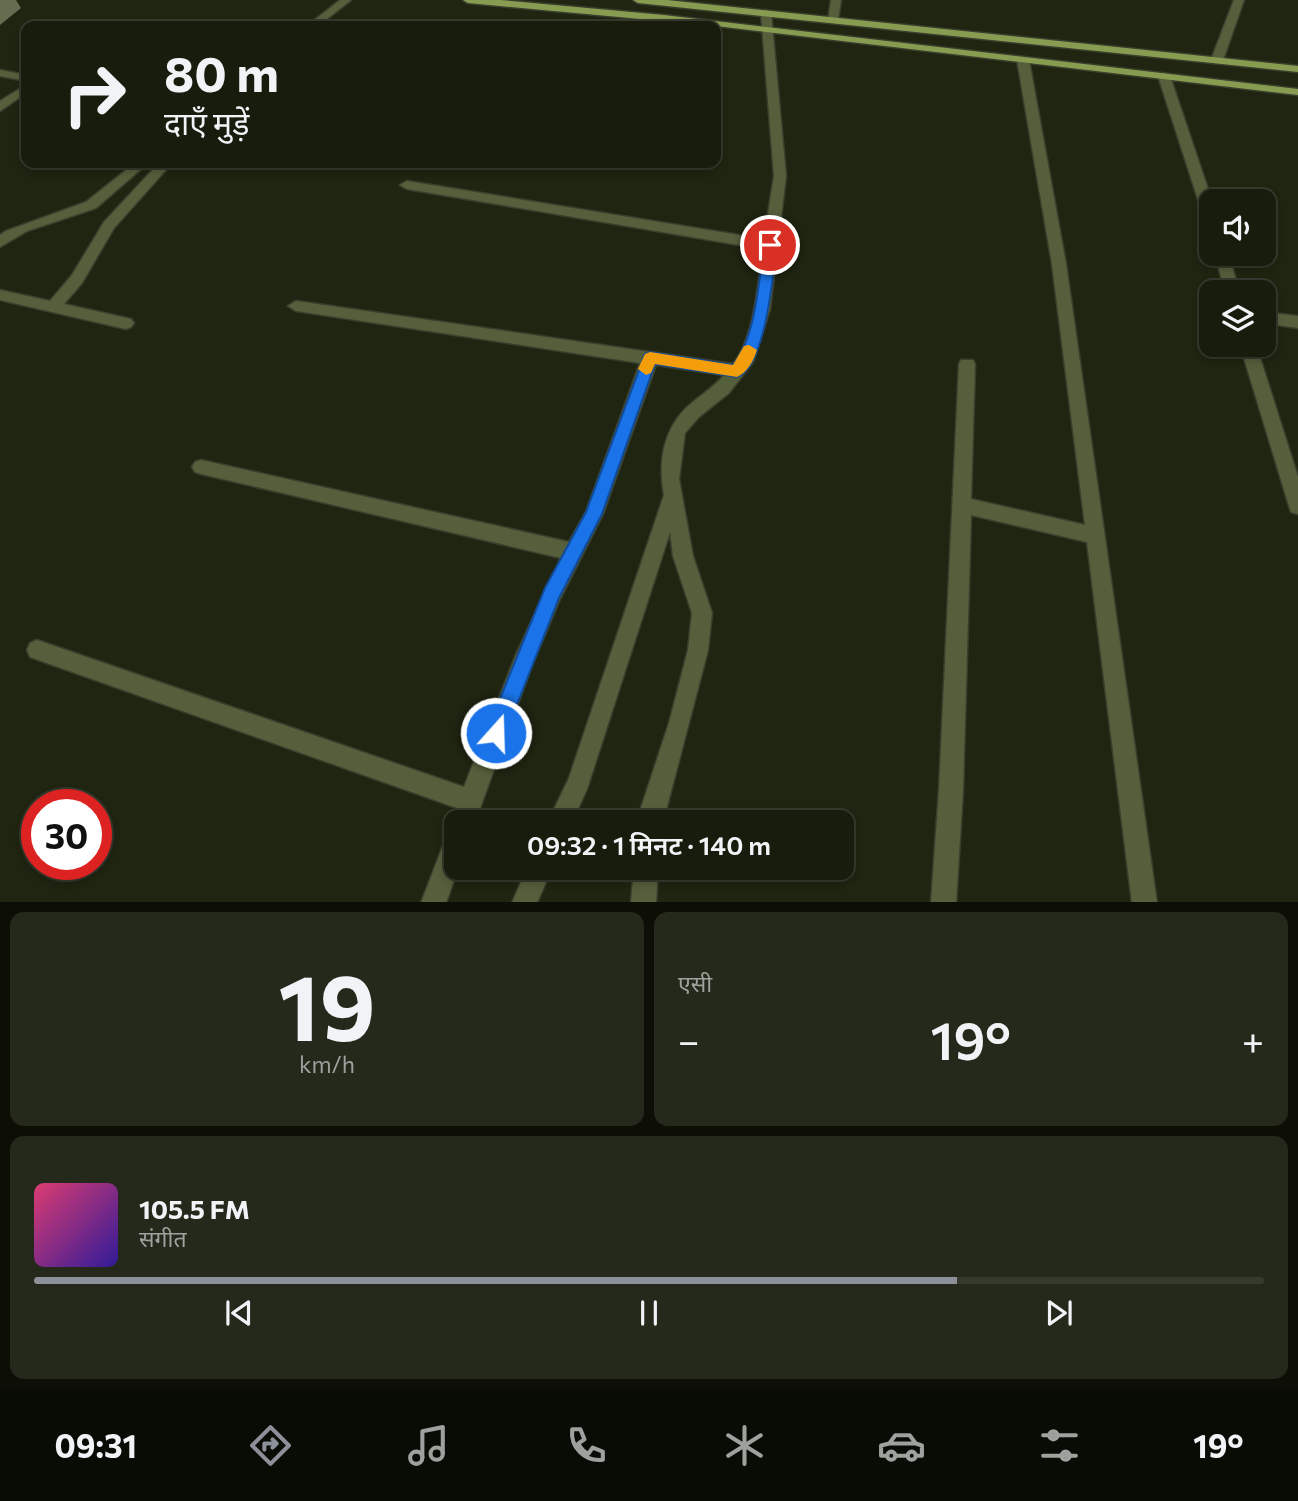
<!DOCTYPE html>
<html lang="hi">
<head>
<meta charset="utf-8">
<style>
  :root { --surface:#171c0d; --page:#24291b; --text:#f1f3f6; --muted:#9ea19d; --line:#363a2e; --accent:#8c9099 }
  body { margin:0; font-family:Commissioner,"Noto Sans Devanagari",sans-serif; background:var(--page); color:var(--text); height:100vh; display:flex; flex-direction:column; font-size:26px; white-space:nowrap }
  * { box-sizing:border-box; margin:0 }
  p { font-size:23px; color:var(--muted) }
  .icon { flex:none; width:38px; height:38px; fill:none; stroke:currentColor; stroke-width:2; stroke-linecap:round; stroke-linejoin:round }
  .map { position:relative; height:902px; overflow:hidden }
  .details { display:flex; flex-direction:column; gap:10px; padding:10px; background:#0d0f07; flex:1 }
  .details>* { flex:none }
  .guide { position:absolute; left:21px; top:21px; width:700px; height:147px; border-radius:14px; box-shadow:0 4px 10px #0003,0 0 0 2px var(--line); background:#171c0d; color:var(--text); overflow:hidden }
  .fabs { position:absolute; left:1199px; top:189px; display:grid; gap:14px }
  .fabs a { display:grid; place-items:center; width:77px; height:77px; border-radius:14px; background:var(--surface); box-shadow:0 4px 10px #0003,0 0 0 2px var(--line); font-size:35px }
  .speed { position:absolute; left:21px; top:789px; display:flex; gap:14px; font-size:35px; font-weight:700; text-align:center }
  .speed>* { display:grid; place-content:center; width:91px; height:91px; border-radius:50%; background:var(--surface); box-shadow:0 4px 10px #0003,0 0 0 2px var(--line); line-height:1 }
  .speed .limit { border:10px solid #d22; background:#fff; color:#111 }
  .pin { position:absolute; display:grid; place-items:center; width:60px; height:60px; color:#fff; margin:-30px; border:4px solid #fff; border-radius:50%; box-shadow:0 2px 7px #0007 }
  .me { position:absolute; width:77px; margin:-38px; rotate:20deg; stroke-linejoin:round; filter:drop-shadow(0 0 5px #0008) }
  .turn { display:flex; align-items:center; gap:24px; height:147px; padding:0 28px; font-size:32px }
  .turn .icon { width:91px; height:91px; stroke-width:2.5 }
  .turn b { display:block; font-size:49px; line-height:60px }
  .big { font-size:52px; font-weight:600; line-height:1.1 }
  .details .widget { flex:1; display:flex; flex-direction:column; justify-content:center; gap:10px; min-width:0; padding:0 24px; border-radius:14px; background:var(--page) }
  .details .dial { align-items:center; gap:0 }
  .dial b { font-size:91px; line-height:1 }
  .song { display:flex; align-items:center; gap:21px }
  .cover { width:84px; height:84px; border-radius:10px; background:linear-gradient(135deg,hsl(340 70% 55%),hsl(250 70% 35%)) }
  .played { height:7px; border-radius:4px; background:linear-gradient(90deg,var(--accent) 75%,var(--line) 75%) }
  .keys { display:flex; justify-content:space-around; direction:ltr }
  .heat { display:flex; justify-content:space-between; align-items:center; font-size:38px; direction:ltr }
  .details .tiles { flex:1; display:grid; gap:10px; grid-template-columns:1fr 1fr }
  .widget:last-child { grid-column:span 2 }
  .trip { position:absolute; left:444px; top:810px; width:410px; height:70px; border-radius:14px; background:var(--surface); box-shadow:0 4px 10px #0003,0 0 0 2px var(--line); font-weight:600; line-height:70px; text-align:center }
  .tabs { display:flex; height:112px; justify-content:space-around; align-items:center; background:#090b05; color:var(--muted) }
  .tabs .icon { width:49px; height:49px }
  .tabs .current { color:var(--accent) }
  .tabs b { font-size:32px; color:var(--text) }
  .map>svg:first-child { display:block }
  .lines { fill:none; stroke-linecap:round; stroke-linejoin:round }
  .street-casing { stroke:#393f2c; stroke-width:3 }
  .primary-casing { stroke:#393f2c; stroke-width:3 }
  .street { fill:#555f3c; fill-rule:evenodd }
  .primary { fill:#879c50; fill-rule:evenodd }
  .shaded-wall { fill:#646d4f }
  .route { fill:#1a73e8; stroke:#114b97; stroke-width:2 }
  .slow { fill:#f59e0b }
</style>
</head>
<body>
<div class="map">
<svg width="1298" height="903" viewBox="0 0 1298 903">
  <rect width="100%" height="100%" fill="#1f2511"/>
  <g class="lines">
    <g class="street-casing">
      <path id="street" d="M340,0H351L318,26H307Z
        M831,0H841L838,20L833,23L828,20Z
        M1234,0H1244L1223,60L1213,62L1211,60Z
        M766,10L771,13L786,176L770,309L753,362L729,393L699,417L685,433L679,479L693,556L712,613L708,650L663,822H639L640,811L669,723L688,650L692,613L673,556L670,532L587,789L572,822H548L569,778L664,495C658,463 663,431 686,408C699,396 713,388 724,375L656,365L603,514L560,599L532,665L475,822H457L458,868L446,903H421L449,830L453,828L451,822L457,808L30,657L27,650L30,643L37,640L464,787L515,657L561,558L201,474L195,472L192,467L195,462L201,460L569,542L586,512L640,363L296,311L288,306L296,301L733,364C755,337 758,283 763,249L407,189L400,185L407,181L764,239L774,176L761,13Z
        M1023,57L1029,60L1066,264L1157,903H1132L1087,542L971,515L963,790L956,903H931L939,790L959,364L961,360H973L975,364L971,499L1085,525L1052,264L1017,60Z
        M0,70L26,75V81L0,76Z
        M1164,73L1170,76L1212,201L1211,222L1204,218L1158,76Z
        M26,85V93L0,111V101Z
        M135,163H148L96,208L27,231L0,247V235L6,231L86,202Z
        M159,163H172L114,228L82,283L64,304L131,319L134,323L131,327L126,329L0,300V290L50,301L72,275L104,222Z
        M1215,254H1229L1239,292H1225Z
        M1264,312L1298,316V328L1264,323Z
        M1240,345H1256L1298,477V514L1291,512L1289,506Z
        M527,868H552L537,903H512Z
        M634,868H658L656,903H631Z"/>
    </g>
    <g class="primary-casing">
      <path id="primary" d="M463,0H501L664,15L1298,89V95L716,26L468,3Z
        M633,0H667L1298,66V72L638,3Z"/>
    </g>
    <use href="#street" class="street"/>
    <use href="#primary" class="primary"/>
  </g>
  <path class="shaded-wall" d="M0,0H16L21,8L0,25Z"/>
  <path class="route" d="M770,241L777,245C773,273 766,367 737,377L655,364L602,514L559,598L503,740L496,743L489,740L486,733L545,588L586,512L645,354L650,352L733,365C756,337 759,280 764,245Z"/>
  <path class="slow" d="M749,345L757,350C754,360 747,373 737,377L655,364L651,373L646,375L638,369L645,354L650,352L733,365L744,346Z"/>
</svg>
<div class="fabs">
<a><svg class="icon" aria-label="sound" viewBox="0 0 24 24"><path d="M4 9h4l5-4v14l-5-4H4zM17 9q2 3 0 6"/></svg></a>
<a><svg class="icon" aria-label="layers" viewBox="0 0 24 24"><path d="M12 4l9 5-9 5-9-5zM3 14l9 5 9-5"/></svg></a>
</div>
<div class="speed"><div class="limit">30</div></div>
<div class="pin" style="left:770px;top:245px;background:#d93025"><svg class="icon" aria-label="arrive" viewBox="0 0 24 24"><path d="M6 21V4h12l-3 4 3 4H6"/></svg></div>
<svg class="me" style="left:496px;top:733px" viewBox="-20 -20 40 40"><circle r="17" fill="#1a73e8" stroke="#fff" stroke-width="3"/><path d="M0-11L8 9 0 5-8 9z" fill="#fff"/></svg>
<div class="trip">09:32 · 1 मिनट · 140 m</div>
<div class="guide">
<div class="turn"><svg class="icon" aria-label="right" viewBox="0 0 24 24"><path d="M7 20v-9h11M14 6l5 5-5 5"/></svg><div><b>80 m</b>दाएँ मुड़ें</div></div>
</div>
</div>
<section class="details">
<div class="tiles">
<div class="widget dial"><b>19</b><p>km/h</p></div>
<div class="widget"><p>एसी</p>
<div class="heat"><a>−</a><b class="big">19°</b><a>+</a></div>
</div>
<div class="widget">
<div class="song"><i class="cover"></i><div><b>105.5 FM</b><p>संगीत</p></div></div>
<div class="played"></div>
<div class="keys"><svg class="icon" aria-label="previous" viewBox="0 0 24 24"><path d="M18 5L8 12l10 7zM5 5v14"/></svg><svg class="icon" aria-label="pause" viewBox="0 0 24 24"><path d="M8 5v14M16 5v14"/></svg><svg class="icon" aria-label="next" viewBox="0 0 24 24"><path d="M6 5l10 7-10 7zM19 5v14"/></svg></div>
</div>
</div>
</section>
<nav class="tabs">
<b>09:31</b>
<svg class="icon current" aria-label="directions" viewBox="0 0 24 24"><path d="M12 3l9 9-9 9-9-9zM9 14v-3h6M13 9l2 2-2 2"/></svg>
<svg class="icon" aria-label="music" viewBox="0 0 24 24"><path d="M9 18V5l10-2v13"/><circle cx="6" cy="18" r="3"/><circle cx="16" cy="16" r="3"/></svg>
<svg class="icon" aria-label="phone" viewBox="0 0 24 24"><path d="M5 4h4l2 5-3 2q2 4 5 5l2-3 5 2v4C11 20 4 13 5 4z"/></svg>
<svg class="icon" aria-label="climate" viewBox="0 0 24 24"><path d="M12 3v18M4 7l16 10M4 17L20 7"/></svg>
<svg class="icon" aria-label="car" viewBox="0 0 24 24"><path d="M5 17H2v-5l4-1 3-4h7l3 4 3 1v5h-3M9 17h6M6 11h13"/><circle cx="7" cy="17" r="2"/><circle cx="17" cy="17" r="2"/></svg>
<svg class="icon" aria-label="filters" viewBox="0 0 24 24"><path d="M4 7h16M4 17h16"/><circle cx="9" cy="7" r="2"/><circle cx="15" cy="17" r="2"/></svg>
<b>19°</b>
</nav>
</body>
</html>
